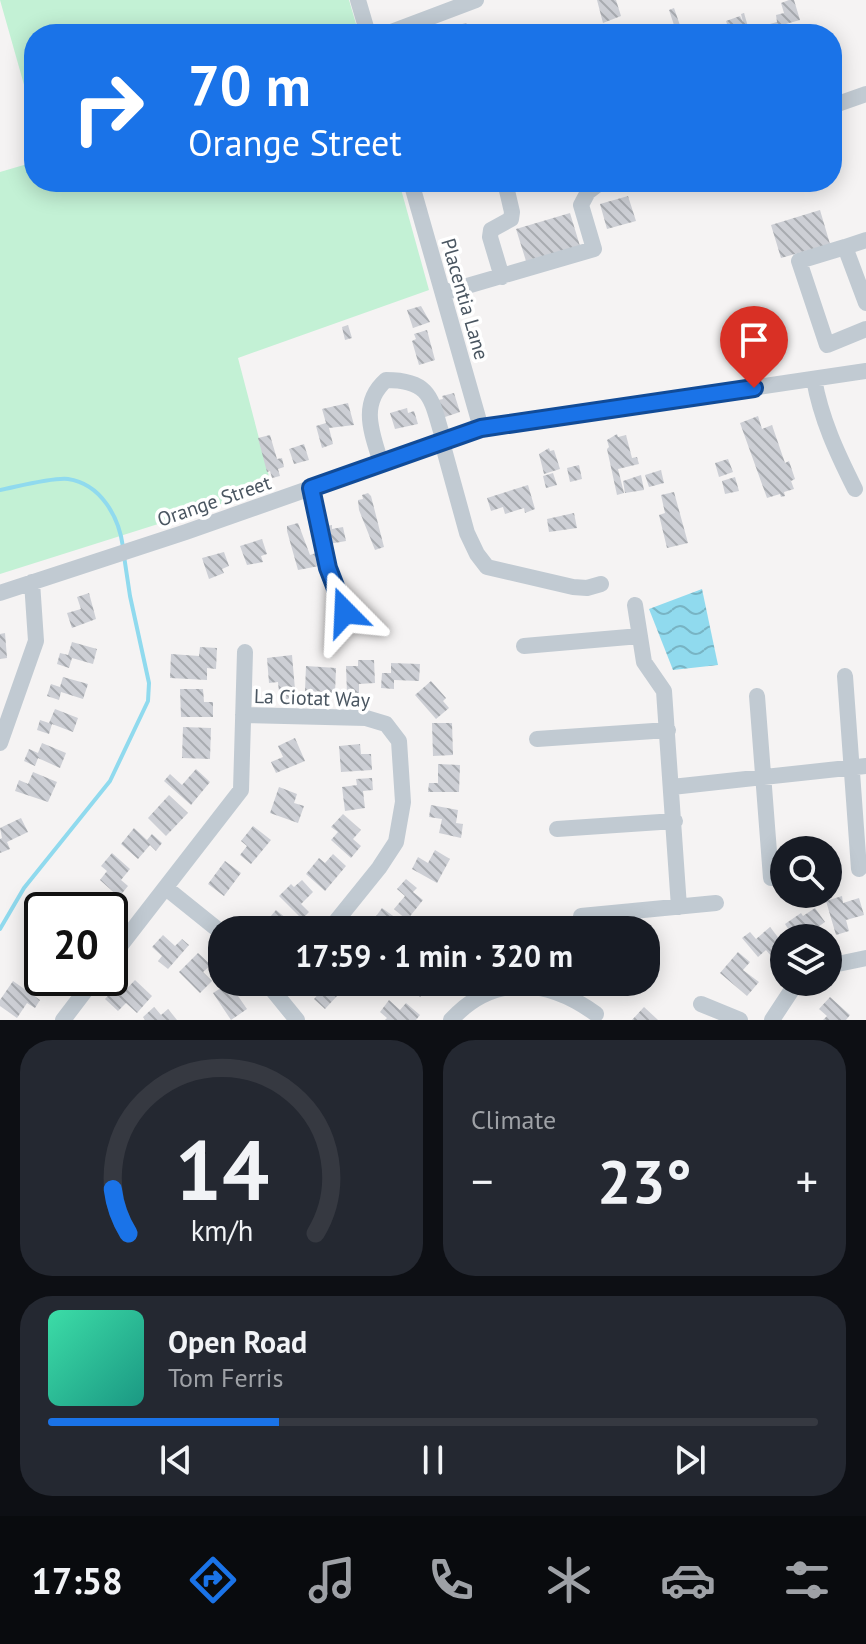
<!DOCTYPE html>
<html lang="en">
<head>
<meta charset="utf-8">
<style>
  :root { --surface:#171b24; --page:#242831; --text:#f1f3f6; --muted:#9ea1a6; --line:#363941; --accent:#1a73e8 }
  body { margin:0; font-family:"PT Sans",sans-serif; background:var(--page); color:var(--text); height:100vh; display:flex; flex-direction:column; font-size:30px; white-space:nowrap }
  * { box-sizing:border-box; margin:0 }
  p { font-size:26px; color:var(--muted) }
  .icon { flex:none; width:44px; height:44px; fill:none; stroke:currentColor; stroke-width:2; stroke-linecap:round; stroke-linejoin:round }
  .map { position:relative; height:1020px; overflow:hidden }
  .drawer { display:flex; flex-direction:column; gap:20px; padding:20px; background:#0d0f14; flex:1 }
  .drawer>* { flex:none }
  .banner { position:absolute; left:24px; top:24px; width:818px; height:168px; border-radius:32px; box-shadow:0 4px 20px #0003; background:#1a73e8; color:#fff; overflow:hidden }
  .buttons { position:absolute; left:770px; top:836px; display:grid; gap:16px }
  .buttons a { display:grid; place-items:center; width:72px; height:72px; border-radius:50%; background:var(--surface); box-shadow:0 4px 20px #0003; font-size:40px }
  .speed { position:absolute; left:24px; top:892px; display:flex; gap:16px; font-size:40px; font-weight:700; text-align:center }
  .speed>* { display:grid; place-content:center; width:104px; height:104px; border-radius:50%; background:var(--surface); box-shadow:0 4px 20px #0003; line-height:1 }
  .speed .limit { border:4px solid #111; border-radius:12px; background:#fff; color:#111 }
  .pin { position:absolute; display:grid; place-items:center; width:68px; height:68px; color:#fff; margin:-82px -34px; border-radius:50% 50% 50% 0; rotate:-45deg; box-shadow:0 0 8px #0007 }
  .pin .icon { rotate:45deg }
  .me { position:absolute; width:88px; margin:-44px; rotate:339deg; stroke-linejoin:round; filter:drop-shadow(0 0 6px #0008) }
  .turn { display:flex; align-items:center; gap:28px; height:168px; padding:0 32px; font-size:36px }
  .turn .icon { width:104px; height:104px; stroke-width:2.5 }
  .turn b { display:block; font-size:56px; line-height:68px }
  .big { font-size:60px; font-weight:700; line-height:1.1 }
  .drawer .widget { flex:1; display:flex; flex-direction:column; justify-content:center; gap:12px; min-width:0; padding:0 28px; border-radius:32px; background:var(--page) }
  .drawer .dial { align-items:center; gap:0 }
  .dial svg { height:208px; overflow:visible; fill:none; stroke:var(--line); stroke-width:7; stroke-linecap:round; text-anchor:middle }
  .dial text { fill:var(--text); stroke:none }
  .song { display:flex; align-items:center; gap:24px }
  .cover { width:96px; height:96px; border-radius:12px; background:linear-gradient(135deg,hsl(160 70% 55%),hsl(170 70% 35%)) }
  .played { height:8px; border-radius:4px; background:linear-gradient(90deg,var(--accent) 30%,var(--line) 30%) }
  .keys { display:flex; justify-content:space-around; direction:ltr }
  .heat { display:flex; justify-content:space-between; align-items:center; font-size:44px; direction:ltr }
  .drawer .tiles { flex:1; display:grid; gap:20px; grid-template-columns:1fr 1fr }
  .widget:last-child { grid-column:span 2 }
  .trip { position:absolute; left:208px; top:916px; width:452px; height:80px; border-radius:32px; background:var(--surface); box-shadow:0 4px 20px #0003; font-weight:700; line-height:80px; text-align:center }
  .dock { display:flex; height:128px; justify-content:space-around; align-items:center; background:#090b0e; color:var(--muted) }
  .dock .icon { width:56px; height:56px }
  .dock .current { color:var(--accent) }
  .dock b { font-size:36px; color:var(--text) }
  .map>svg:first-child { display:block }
  .green { fill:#c3f1d5 }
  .water { fill:url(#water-waves) }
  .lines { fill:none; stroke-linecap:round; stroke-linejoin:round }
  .stream { stroke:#90daee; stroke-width:4 }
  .building { fill:url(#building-back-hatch) }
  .minor { stroke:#c1cad2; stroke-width:16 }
  .route-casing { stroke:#114b97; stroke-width:20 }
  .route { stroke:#1a73e8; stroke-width:14 }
  .labels { text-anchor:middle; stroke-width:7; stroke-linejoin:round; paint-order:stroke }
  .street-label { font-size:20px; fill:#4a5661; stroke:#fff }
</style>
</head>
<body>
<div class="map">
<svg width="866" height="1020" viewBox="0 0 866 1020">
  <defs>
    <pattern id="water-waves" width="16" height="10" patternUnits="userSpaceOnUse" patternTransform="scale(2)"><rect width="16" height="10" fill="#90daee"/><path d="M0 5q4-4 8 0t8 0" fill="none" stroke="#78b4c4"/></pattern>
    <pattern id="building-back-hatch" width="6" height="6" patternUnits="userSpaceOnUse" patternTransform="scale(2)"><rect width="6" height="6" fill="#cdcfd5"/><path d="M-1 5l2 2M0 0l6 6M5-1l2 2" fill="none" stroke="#a8abb0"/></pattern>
  </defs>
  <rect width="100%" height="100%" fill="#f5f3f3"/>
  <path class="green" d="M0,0H349L359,34H34V120Z
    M34,162V182H399L429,290L238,358L272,488L0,574V172Z"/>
  <path class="water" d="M702,589L718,665L673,670L649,609Z"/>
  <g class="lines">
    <path class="stream" d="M0,490C16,487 53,477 68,479C101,484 119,517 123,547
      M0,929L24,888L110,781L148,701L149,683L130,596L124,556"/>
  </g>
  <path class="building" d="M597,0H616L621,16L603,23Z
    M789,0H794L800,20L750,34H746L745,29L730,33L726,21L740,16L743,22L741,14L744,13L749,30L777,22L776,15L784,13L781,3Z
    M674,8L683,34H677L669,10Z
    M466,23L472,34H457L455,26Z
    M628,196L636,221L607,229L600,204Z
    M820,210L830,244L781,258L771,225Z
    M570,213L580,246L526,261L516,229Z
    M421,306L430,322L413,328L407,310Z
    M348,325L352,338L345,340L342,327Z
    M427,330L435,360L419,365L412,341L416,339L414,334Z
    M454,393L460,412L442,418L438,400L443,399L442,396Z
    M348,403L354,425L329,428L333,444L322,448L316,426L326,423L322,409Z
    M407,408L408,413L414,411L418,424L395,429L390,413Z
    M758,416L762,429L772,425L785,463L789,461L795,479L791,481L794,489L784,492L785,496L781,497L780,494L767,498L740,423Z
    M617,434L618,437L626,435L632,458L637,457L639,464L618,469L624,493L617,495L607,449L609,447L607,440Z
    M270,435L277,459L282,458L284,467L278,469L280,476L272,478L270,471L267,472L258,438Z
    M304,444L309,460L294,464L289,449Z
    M549,448L550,451L554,450L560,469L544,474L539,454Z
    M728,459L733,472L719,477L715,463Z
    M579,465L582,479L570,482L567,468Z
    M661,470L664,483L649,487L645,475Z
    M553,473L557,485L546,488L543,476Z
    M641,475L644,490L625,493L623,481Z
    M735,477L739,491L725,494L722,481Z
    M528,485L535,509L525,513L524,508L505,514L503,507L491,511L487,498Z
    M674,492L688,543L667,548L659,515L665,513L661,495Z
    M368,493L371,496L384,547L375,550L359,510L358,500L363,499L362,495Z
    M574,513L577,528L549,532L547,519Z
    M298,523L310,555L316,553L319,566L298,570L287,531V526Z
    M332,525V529L343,527L346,541L329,544L326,526Z
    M262,539L267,554L261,556L263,562L247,565L240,546Z
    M224,552L229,566L222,569L224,573L209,579L202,558Z
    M89,593L96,619L72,628L67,613L81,609L77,597Z
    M5,633L7,658L0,659V634Z
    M72,642L97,649L93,664L72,658L69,668L57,664L60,653L68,655Z
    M200,647L217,648L216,669L207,668V680L170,678L171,654L199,656Z
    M292,655L296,701L280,702L278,682L269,683L267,658Z
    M358,660H374L375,683L359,684V693L347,694L346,666H358Z
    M391,663L420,664L419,681L394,680V689L381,688L382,673H391Z
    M306,666L336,668L335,693L305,691Z
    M63,677L88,684L83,699L61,692L59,700L47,696L51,684L60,687Z
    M431,681L446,698L443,701L449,708L436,719L415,695Z
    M180,689H203L204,702H213V717H181Z
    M55,709L78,718L73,732L52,724L49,734L37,730L40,720L49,723Z
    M432,723H452L453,755L433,756Z
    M183,727L211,728L210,759L182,758Z
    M295,738L305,761L276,773L271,762L283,757L278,746Z
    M42,743L66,753L60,768L38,758L35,766L24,761L29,749L38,753Z
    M360,744L361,754H371L372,770L341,772L339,746Z
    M438,764L460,765L459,792H428L429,783H438Z
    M196,769L210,782L191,805L164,781L170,774L182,785Z
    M33,772L57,782L48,802L15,791L19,780L28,784Z
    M372,778L373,790L363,791L365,808L345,811L342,787L357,785L356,779Z
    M279,787L297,794L294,803L304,806L298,823L270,813Z
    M169,795L188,813L166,836L148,818Z
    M431,805L458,810L456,823L463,824L461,838L439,833L442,819L429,817Z
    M343,814L361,830L353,839L361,846L351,858L331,840L338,832L331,827Z
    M21,818L28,832L7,842L10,849L0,853V839L2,838L0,828Z
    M253,826L271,840L251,864L240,855L247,846L241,841Z
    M134,828L147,840L152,834L162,843L156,851L150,845L138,859L121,844Z
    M435,850L450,859L437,883L412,869L418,857L428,863Z
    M112,853L130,869L121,880L128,886L119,897L100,880L107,871L101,866Z
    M333,854L346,866L325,891L306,874L319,858L325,863Z
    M225,861L241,873L224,896L208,884Z
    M406,879L417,888L413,892L423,900L407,920L394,909L405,896L397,889Z
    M302,880L313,892L301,904L309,912L302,919L279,896L291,884L294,887Z
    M89,893L99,901L104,896L114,905L110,910H74Z
    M842,896L843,903L859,898L864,915L846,920L849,931L836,935L826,901Z
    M382,908L403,923L398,930H366Z
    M815,908L825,922L808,934L811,938H794L785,924L801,913L803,916Z
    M276,910L297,927L294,930H257L252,926L259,918L265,923Z
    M499,917L507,930H490L493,928L490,923Z
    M770,927L784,945V959L778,964L766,950L758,957L742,938L750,932L756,939Z
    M163,935L175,946L182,939L189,945L168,969L158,961L162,956L152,947Z
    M738,952L750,962L743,970L759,982L747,996L720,973Z
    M198,953L211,965L203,972L212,981L200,993L179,972Z
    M42,954V978H50L54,981L46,989L36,980L40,977L25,963L33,955L37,959Z
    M135,980L152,996L137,1013L126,1003L118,1011L105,999L113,990L120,996Z
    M13,981L40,1000L35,1008L27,1003L17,1018L0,1006V1000Z
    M320,982H350L325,1009L314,999L325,986Z
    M406,982H449L436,994L430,987L420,997Z
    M229,983L247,1009L231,1020L213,993Z
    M830,997L850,1015L846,1020H823L827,1016L819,1009Z
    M389,1000L400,1010L406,1003L420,1015L416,1020H385L387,1018L380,1012Z
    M154,1007L161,1015L168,1009L177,1020H145L143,1017Z
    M644,1007L658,1020H632Z"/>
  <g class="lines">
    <path class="minor" d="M358,0L368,34
      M386,34L476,0
      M832,106L866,94
      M411,182L481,428
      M845,247L866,240
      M502,277L490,237L491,230L511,219L512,212L505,182
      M443,293L594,249L581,205L588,192L601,182
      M866,303L845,247L799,261L827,345L866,329
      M814,379C821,419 837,453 855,489
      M442,442L467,533L477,554L487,567L573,587L587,588L601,584
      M381,463C372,433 359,404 386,380C434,380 431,402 444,441
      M311,488L328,568L345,612
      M0,593L186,532L481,428L866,371
      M635,605L644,662L664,691L679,907
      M524,646L640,636
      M845,676L859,869
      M757,696L771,878
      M243,715L366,718L386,724L399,741L403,802L396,842L379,868L329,930
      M537,739L668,730
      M0,743L36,641L32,582
      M672,787L866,766
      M557,829L675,821
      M166,888L222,933
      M581,916L716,903
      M110,959L241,790L245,652
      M828,966L866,958
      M266,982L297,1020
      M701,1004L740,1020
      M63,1020L95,978
      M451,1020C494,973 548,979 596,1014
      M772,1020L793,988L801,982"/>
  </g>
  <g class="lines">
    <g class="route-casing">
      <path id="route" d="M345,612L328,568L311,488L481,428L754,388"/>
    </g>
    <use href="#route" class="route"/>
  </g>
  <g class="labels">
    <g class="street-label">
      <text transform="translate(465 299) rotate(74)" y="7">Placentia Lane</text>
      <text transform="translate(214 501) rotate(-19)" y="7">Orange Street</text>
      <text transform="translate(312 698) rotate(2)" y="7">La Ciotat Way</text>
    </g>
  </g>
</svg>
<div class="buttons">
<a><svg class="icon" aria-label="search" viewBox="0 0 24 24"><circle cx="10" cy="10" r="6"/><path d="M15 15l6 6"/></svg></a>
<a><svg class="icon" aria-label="layers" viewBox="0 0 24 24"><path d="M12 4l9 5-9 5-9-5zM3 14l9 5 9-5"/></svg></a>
</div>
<div class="speed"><div class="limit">20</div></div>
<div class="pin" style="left:754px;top:388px;background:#d93025"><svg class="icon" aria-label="arrive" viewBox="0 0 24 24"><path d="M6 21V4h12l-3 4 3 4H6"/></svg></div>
<svg class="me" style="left:345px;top:612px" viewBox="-20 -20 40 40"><path d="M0-17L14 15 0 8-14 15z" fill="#1a73e8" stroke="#fff" stroke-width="4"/></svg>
<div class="trip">17:59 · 1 min · 320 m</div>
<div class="banner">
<div class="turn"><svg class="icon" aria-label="right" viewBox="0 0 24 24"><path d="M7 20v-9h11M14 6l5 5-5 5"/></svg><div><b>70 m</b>Orange Street</div></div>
</div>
</div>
<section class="drawer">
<div class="tiles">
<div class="widget dial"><svg viewBox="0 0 100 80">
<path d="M14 69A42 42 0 1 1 86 69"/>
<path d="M14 69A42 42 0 0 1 8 52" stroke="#1a73e8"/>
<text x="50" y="56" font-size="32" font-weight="700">14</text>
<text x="50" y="72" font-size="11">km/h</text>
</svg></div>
<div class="widget"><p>Climate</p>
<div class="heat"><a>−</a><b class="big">23°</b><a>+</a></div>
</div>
<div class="widget">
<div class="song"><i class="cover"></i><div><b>Open Road</b><p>Tom Ferris</p></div></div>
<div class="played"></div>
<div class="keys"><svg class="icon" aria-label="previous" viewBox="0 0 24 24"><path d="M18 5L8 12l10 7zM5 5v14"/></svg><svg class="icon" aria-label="pause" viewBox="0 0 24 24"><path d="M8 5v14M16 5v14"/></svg><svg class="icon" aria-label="next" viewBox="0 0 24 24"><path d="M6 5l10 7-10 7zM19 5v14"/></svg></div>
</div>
</div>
</section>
<nav class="dock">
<b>17:58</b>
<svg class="icon current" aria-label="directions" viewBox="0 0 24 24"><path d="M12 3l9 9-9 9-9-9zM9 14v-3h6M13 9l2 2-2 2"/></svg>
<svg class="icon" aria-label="music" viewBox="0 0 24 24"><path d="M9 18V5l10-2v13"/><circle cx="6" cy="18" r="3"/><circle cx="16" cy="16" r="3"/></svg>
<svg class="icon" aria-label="phone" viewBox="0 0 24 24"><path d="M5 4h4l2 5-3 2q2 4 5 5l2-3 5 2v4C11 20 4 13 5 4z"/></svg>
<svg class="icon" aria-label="climate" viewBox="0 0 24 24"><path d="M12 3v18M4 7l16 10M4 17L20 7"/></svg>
<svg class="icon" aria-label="car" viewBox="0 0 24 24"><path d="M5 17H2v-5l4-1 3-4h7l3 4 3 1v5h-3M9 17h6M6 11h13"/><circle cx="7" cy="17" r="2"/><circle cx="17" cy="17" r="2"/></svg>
<svg class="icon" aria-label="filters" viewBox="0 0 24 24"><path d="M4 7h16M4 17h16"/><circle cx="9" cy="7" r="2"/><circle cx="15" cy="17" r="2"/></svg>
</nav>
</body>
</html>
